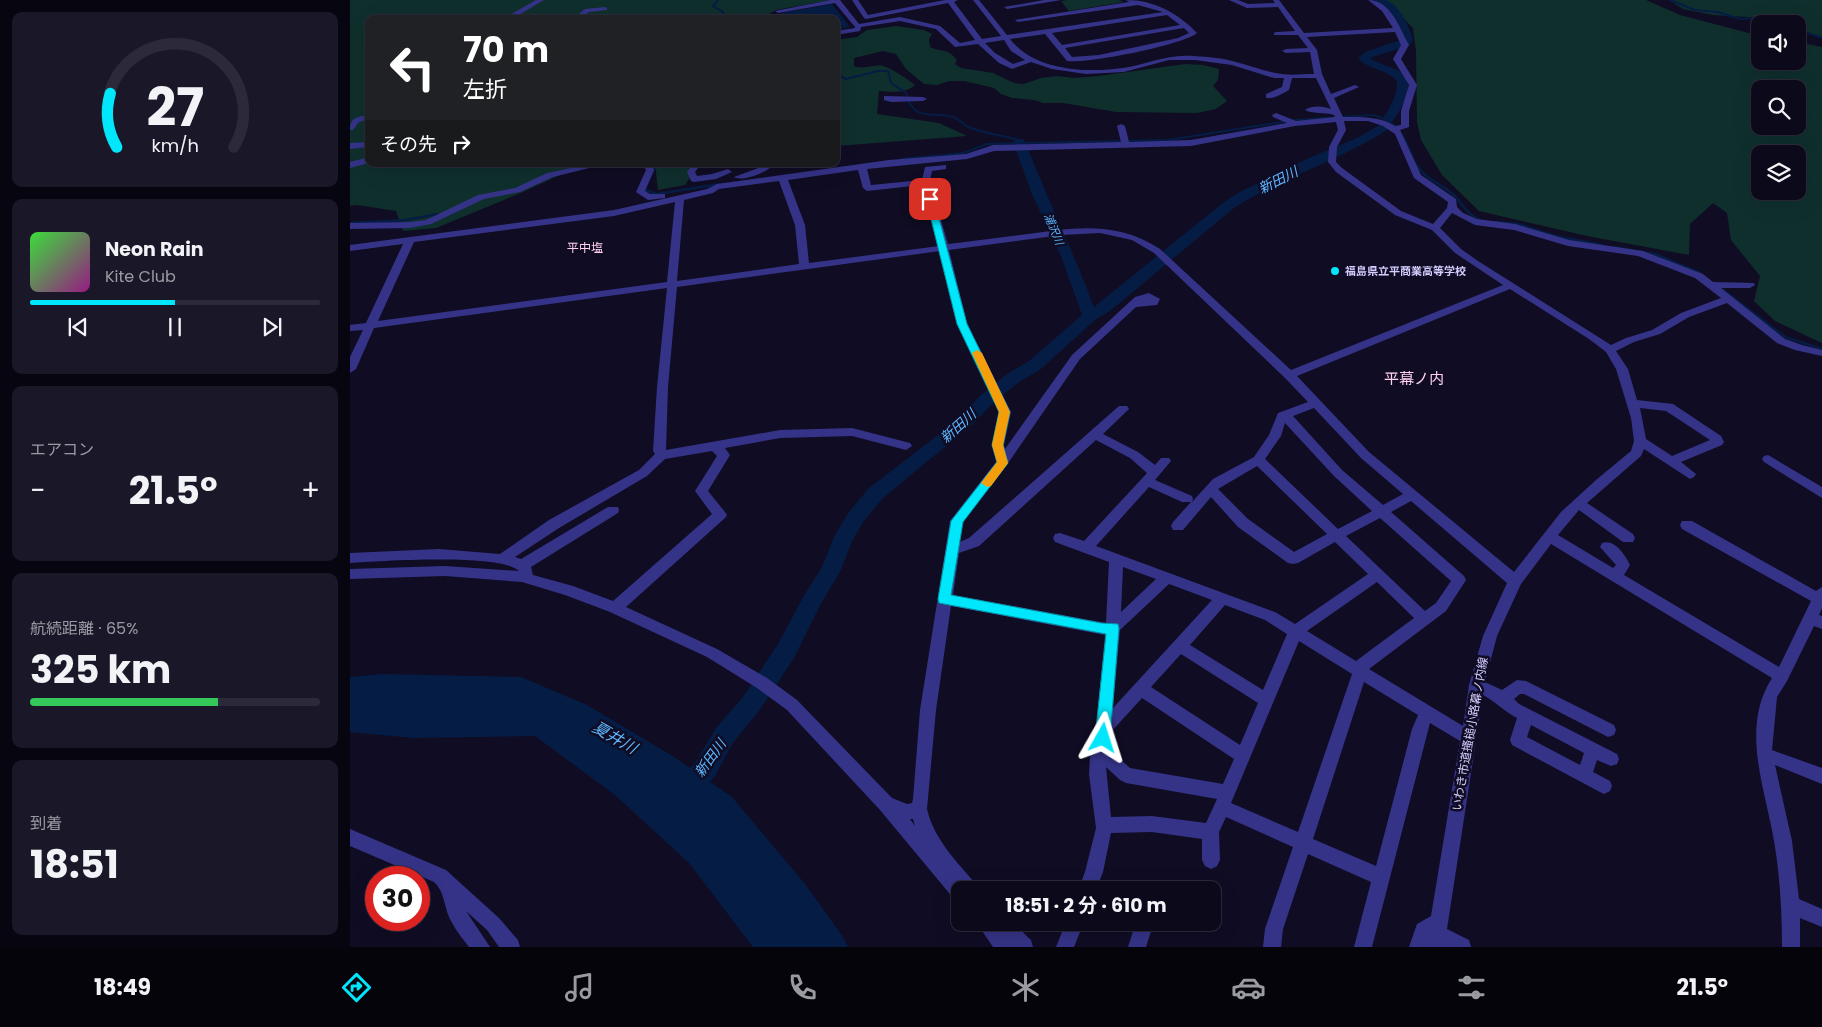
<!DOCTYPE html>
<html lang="ja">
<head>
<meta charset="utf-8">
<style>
  :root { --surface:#0c091b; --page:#1a1728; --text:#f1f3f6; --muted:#9a9aa3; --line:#2c2a3a; --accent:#00e6fa }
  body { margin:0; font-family:Poppins,"Noto Sans JP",sans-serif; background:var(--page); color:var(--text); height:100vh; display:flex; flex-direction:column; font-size:19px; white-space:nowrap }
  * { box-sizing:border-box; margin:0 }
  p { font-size:16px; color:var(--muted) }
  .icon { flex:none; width:28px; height:28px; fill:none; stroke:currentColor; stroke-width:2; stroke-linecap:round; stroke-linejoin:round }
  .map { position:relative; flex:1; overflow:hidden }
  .details { display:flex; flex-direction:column; gap:12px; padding:12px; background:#07050f; width:350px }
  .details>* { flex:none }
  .top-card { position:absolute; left:15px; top:15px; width:475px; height:152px; border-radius:10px; box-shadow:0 5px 20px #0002,0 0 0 1px var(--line); background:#202124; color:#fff; overflow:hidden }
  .fabs { position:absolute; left:1401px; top:15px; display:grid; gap:10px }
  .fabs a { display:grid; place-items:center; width:55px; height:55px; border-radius:10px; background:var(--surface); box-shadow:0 5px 20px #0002,0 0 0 1px var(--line); font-size:25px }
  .speed { position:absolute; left:15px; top:866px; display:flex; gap:10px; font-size:25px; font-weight:700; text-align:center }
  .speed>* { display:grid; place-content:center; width:65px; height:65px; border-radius:50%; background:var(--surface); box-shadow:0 5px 20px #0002,0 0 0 1px var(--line); line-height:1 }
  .speed .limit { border:8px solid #d22; background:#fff; color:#111 }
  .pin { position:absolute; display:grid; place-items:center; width:42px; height:42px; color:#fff; margin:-21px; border-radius:10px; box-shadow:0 2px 8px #0006 }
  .me { position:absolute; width:55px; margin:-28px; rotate:6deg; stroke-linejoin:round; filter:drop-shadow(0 0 4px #0008) }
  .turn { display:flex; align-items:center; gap:18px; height:105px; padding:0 15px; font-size:22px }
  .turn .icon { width:65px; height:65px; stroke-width:2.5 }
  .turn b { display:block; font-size:35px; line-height:42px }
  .then { display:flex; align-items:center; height:48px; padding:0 15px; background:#0003; gap:10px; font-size:19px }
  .big { font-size:38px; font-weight:700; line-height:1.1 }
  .details .tile { flex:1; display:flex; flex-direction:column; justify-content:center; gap:8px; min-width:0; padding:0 18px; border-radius:10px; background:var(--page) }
  .details .dial { align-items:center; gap:0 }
  .dial svg { height:130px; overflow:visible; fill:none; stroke:var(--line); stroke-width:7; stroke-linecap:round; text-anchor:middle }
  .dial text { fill:var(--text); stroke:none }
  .song { display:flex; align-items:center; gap:15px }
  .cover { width:60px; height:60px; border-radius:8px; background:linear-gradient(135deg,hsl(120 70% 55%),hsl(310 70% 35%)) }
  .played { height:5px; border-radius:2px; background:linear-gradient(90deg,var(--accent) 50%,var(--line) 50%) }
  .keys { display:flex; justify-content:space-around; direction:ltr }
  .heat { display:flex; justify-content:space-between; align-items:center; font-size:28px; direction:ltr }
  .charge { height:8px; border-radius:4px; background:linear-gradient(90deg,#34c759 65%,var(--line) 0) }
  .trip { position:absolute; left:601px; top:881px; width:270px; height:50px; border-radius:10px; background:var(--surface); box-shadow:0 5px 20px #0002,0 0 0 1px var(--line); font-weight:700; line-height:50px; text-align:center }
  .menu { display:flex; height:80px; justify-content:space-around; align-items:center; background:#05040b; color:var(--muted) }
  .menu .icon { width:35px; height:35px }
  .menu .active { color:var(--accent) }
  .menu b { font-size:22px; color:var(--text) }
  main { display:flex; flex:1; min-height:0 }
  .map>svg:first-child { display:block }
  .green { fill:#0f2f2d; fill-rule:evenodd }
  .water { fill:#051d44 }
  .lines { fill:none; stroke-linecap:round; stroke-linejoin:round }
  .stream-far1 { stroke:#051d44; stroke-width:2 }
  .stream { stroke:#051d44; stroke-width:2.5 }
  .river { fill:#051d44; fill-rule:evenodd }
  .minor { fill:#353387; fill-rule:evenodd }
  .route { fill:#00e6fa; stroke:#0096a2 }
  .slow { fill:#f59e0b }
  .poi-dot { fill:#00e6fa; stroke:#100c24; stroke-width:2 }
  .labels { text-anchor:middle; stroke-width:5; stroke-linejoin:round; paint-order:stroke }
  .far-water-label { font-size:11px; font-style:italic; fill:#5db7ff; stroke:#100c24 }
  .far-poi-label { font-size:11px; font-weight:bold; fill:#d4cfff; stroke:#100c24; text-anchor:start }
  .far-quarter-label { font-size:12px; fill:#ffd1ef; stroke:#100c24 }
  .street-label { font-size:12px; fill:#d4cfff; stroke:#100c24 }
  .water-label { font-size:14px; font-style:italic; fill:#5db7ff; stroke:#100c24 }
  .quarter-label { font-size:15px; fill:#ffd1ef; stroke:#100c24 }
  .near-water-label { font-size:16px; font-style:italic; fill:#5db7ff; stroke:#100c24 }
</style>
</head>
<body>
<main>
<section class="details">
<div class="tile dial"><svg viewBox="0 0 100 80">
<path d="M14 69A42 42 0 1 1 86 69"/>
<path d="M14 69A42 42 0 0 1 10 36" stroke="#00e6fa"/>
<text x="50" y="56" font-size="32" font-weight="700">27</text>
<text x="50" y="72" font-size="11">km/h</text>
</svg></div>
<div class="tile">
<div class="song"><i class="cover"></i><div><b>Neon Rain</b><p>Kite Club</p></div></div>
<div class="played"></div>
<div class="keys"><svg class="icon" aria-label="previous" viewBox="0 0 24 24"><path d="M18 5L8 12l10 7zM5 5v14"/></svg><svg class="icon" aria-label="pause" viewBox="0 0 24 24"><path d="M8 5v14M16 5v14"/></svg><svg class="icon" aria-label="next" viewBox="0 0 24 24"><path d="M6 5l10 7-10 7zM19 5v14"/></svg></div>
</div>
<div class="tile"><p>エアコン</p>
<div class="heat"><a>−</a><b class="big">21.5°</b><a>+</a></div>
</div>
<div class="tile"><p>航続距離 · 65%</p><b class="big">325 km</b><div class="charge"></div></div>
<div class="tile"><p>到着</p><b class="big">18:51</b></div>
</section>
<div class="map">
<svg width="1472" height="947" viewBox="0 0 1472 947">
  <rect width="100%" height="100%" fill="#100c24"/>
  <path class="green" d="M0,0H482L426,10L419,14L423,19H19V164H234L173,192L86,228L53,231L46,211L7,205L0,206Z
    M717,0H769L774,2L719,11L711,1Z
    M1035,0H1296L1330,15L1410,36V61H1448V42L1472,47V343L1425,321L1404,301L1410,276L1381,240L1377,213L1363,203L1340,224L1339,255L1237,236L1129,211L1092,175L1071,140L1067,122L1066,51L1063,28ZM1410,89H1448V126H1410ZM1410,154H1448V191H1410Z
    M1319,0H1472V37L1448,29V24H1431L1412,18L1363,15L1333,9Z
    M546,26L574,30L582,34L579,39L580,47C592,53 597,47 607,60L605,64L611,68L643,73L664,83L674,84L691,78L707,76L724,78L749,76L835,64L853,65L869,69L868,80L863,86L877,101L866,109L847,113L766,112L713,103H693L684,100L662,98L651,94L644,88L614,81H599L587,85L574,84L556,69L546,54L533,51L504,58V66C514,70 523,64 533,66C541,68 559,80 565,85C555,94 542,92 529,91L527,114L589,123L617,136L486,146V40L507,37L517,30Z
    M305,164H349L335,185L308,190Z"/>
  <path class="water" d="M482,4L500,27L486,30V19H435L431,13Z
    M33,674L171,677L237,705L321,755L382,797L455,884L493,937L498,947H403L339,863L265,795L185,736L63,738L0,732V677Z"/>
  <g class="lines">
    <path class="stream-far1" d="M368,0L363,6L373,12L372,19
      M1320,0L1345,10L1368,12L1390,19L1409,18L1429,24
      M1448,30L1472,38
      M486,74L496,79L528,71H538L541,83L556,93C564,123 581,111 603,117C608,118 612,123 616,126C631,133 650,135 666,139L669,142
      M595,155L613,153L637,144L818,140L945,120L1023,115C1048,122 1052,132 1062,155"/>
    <path class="stream" d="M1061,154C1072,181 1086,179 1105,196C1113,205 1118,215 1130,220
      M552,159L608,154
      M299,180L306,164
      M296,188L295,190L307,194L370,184
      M1146,222L1168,224L1205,236L1252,245
      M0,223L56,220L88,214
      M1263,247L1305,254L1350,273
      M1369,287L1435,337L1472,349"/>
    <path class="river" d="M1023,0C1027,0 1032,0 1035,0C1050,4 1059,27 1063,39L1060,45L1020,58C1029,64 1040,66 1049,71C1069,82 1052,108 1042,122L1038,123L1032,119C1040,108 1048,95 1047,81C1037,69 1018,70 1008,58L1015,52L1053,39L1046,21L1033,7Z
      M1033,123L1039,127L1037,130C989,161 932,177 884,208L760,311L746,319L691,369L669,382L643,403L618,429L575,463L532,499L513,522L502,541L491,570L470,605L444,658L409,711L382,744L365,776L344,800L335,804L326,800L323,792L326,784L347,760L366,728L393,697L428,644L455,594L472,567L485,535L499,512L518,489L606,421L631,395L657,374L679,361L732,315L711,256L682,194L663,142L665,139H673L675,142C697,198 723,251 744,307L874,202L888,193L959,158L1007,138Z"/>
    <path class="minor" d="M186,0H194L162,19H153Z
      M481,0H490L509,24L550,17L590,26L610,43L625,40L598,3L516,19L514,18L502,0H508L518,15L595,0H608L604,2L632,39L651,36L623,0H629L657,35L813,12L788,5L668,22L665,20L779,2L776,0C804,0 828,13 847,33C833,45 737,64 717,61L695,34L660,39C685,71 737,73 773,68C800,64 815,54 844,56C858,57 873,58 886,62C899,65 913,71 926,73C938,76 952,74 964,74L960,52L936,53L932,51L936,49L958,48L948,35H924V33L926,32L945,31L928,7L897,8L879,0H888L898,4L925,3L923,0H929L954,33L1043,28L1032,11L1018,0C1041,0 1050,29 1059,45L1051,59L1067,85L1059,111V127L1050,130L1071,175L1106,199L1107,207L1113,213L1127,219L1165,224L1219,240L1293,251L1353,274L1363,282L1404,283L1405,285L1400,288H1371L1435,339L1452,345L1472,350V356L1445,350L1427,343L1377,303L1339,317L1310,334L1284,342L1266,351L1278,369L1287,400L1323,404L1371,436L1374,442L1372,445L1331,462L1346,474L1344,477L1340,479L1294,449L1291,456L1237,503L1283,534L1285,538L1283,542H1273L1229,510L1208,535L1263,568L1266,565L1250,547L1252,543C1265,539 1275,555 1280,565L1274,575L1429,667L1461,601L1332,529L1330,525L1332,521H1342L1466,591L1472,587V608L1469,615L1472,616V629L1464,626L1437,681L1427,697L1422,750L1472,768V784L1425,765L1442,841L1449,899L1472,909V927L1450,918V947H1432C1432,911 1430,876 1424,841C1415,787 1390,728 1422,678L1201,544L1171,584L1147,636L1135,682L1152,690L1167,680L1176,681L1264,725L1266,730L1264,735L1258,737L1174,694H1170L1164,699L1169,704L1267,754L1269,759L1267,764L1261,766L1247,760L1243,772L1260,781L1262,786L1260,791L1254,794L1248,791L1162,745L1160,740L1167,718C1155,712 1146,702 1133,695L1097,929L1119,940L1121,947H1059L1067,924L1081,916L1110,741L1080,723L1022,947H1004L1021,882L958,854L933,929L931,947H913L915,929L943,847L876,817L869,832L870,860L867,866L861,869L855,866L852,860V839L802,832L761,833L753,872L746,890H728L735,872L746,828L739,774L740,756L745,738L755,635L601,606L586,710L577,809C584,839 606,861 626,884L629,890H610V902L604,899L530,810L437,710L407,688L357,657L260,612L215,595L172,582L95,576L0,579V569L95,566L169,571C152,553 28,561 0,563V553L89,549L150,554L199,520L289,470L305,454L303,451L307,387L317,288L24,328L6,369L0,373V357L13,330L0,331V325L16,323L53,244L0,251V245L264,210L357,189L367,184L539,160L616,154L643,145L771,142L767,126L771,124L775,126L779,142L841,140L937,123L923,117L922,115L926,113L946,121L985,117L984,115C975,112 961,114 955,110C962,105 973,106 981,109L966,78H942L939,90C932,94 924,99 916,98V94L932,87L934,78H924L882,65L845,60H819L774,72L736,74L702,69L681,62L662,69L649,63L628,44L605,47L586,29L550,21L511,27L510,31L486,35V31L505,28V27L485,3L428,13L425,11ZM817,15L830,25L712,45L702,33ZM834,28L839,33L828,38L749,55L722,57L715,48ZM1045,32L1051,45L1043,59L1059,85L1051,111V125L1045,126C1029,116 1011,117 993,117L984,98L1009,87L1005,85L981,94L972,74L967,50L957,37ZM654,40L661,51L675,60L663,64L645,53L635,43ZM994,121H1018L1033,126L1045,134L1064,178L1098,202L1097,208L1083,224L1051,211L992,168L986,162L987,147L996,130ZM986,122L988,130L979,147L978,162L986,172L1045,215L1082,230L1105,253L1153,285L941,370L810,249C769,221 724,227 678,234C651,237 624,241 598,244L580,182L582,171L596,169V165L575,167L572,180L521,185L517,169L617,159L644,151L841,146L945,126ZM508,170L513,188L517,191L572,185L589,246L459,263L455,225L438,180ZM429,181L445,225L449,264L327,281L334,200L363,193L369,189ZM325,202L317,282L28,321L64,242L264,216ZM1102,213L1125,225L1164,230L1218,246L1288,256L1345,278L1371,298L1331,313L1302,330L1276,338L1261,345L1128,261L1111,249L1090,228ZM750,233L782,240L804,253L935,378L958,402L928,413L919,435L904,457L863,479L842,502L843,499L842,496L805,480L821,461L819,458H811L805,465L788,452L753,434L779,409L777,406H769L619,538L610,542L613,522L656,466L730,359L786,307L807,305L810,299L799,293L785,297L722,355L655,449L654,445L661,412L617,323L599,250L712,235ZM590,251L607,323L649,412L642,445L646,462L600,521L570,710L563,799L562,803L557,804L542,798L447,700L417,678L367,649L276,607L375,518L377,515L375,512L358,491L380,455L375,448L430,438L502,436L556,450L562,446L560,443L502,428L430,430L316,450L318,387L327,287ZM1160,289L1239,339L1256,352L1266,369L1281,418L1284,441L1281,451L1246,480L1211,512L1164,572L1019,452L947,376ZM964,408L1011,458L1053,494L1033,505L992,470L943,416ZM1290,408L1316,411L1360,440L1322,456L1296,439ZM935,423L984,476L1022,511L988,529L915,459L931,436ZM746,440L780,458L797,473L734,541L710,533L705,534L703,538L705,542L759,562L756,623L603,595L609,553L629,546ZM362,451L367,456L345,491L362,514L263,601L223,586L183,575L181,567L268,513L269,510L268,507H258L171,559L165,557L209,528L297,476L315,459ZM907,466L977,534L944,552L898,519L868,489ZM799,487L832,502H841L823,522L821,526L823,530H833L861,497L888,527L938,563L943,564L948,563L985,542L1018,574L945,624L925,612L746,546ZM1061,501L1157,583L1133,636L1119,685L1113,726L1019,669L1096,611L1116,580L1114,576L1041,512ZM1030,518L1101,581L1086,603L1075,611L996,536ZM773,567L806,579L771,612ZM1027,582L1064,618L1006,661L957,631ZM819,584L862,600L763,708L770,630ZM875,605L915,620L937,634L913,690L840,645ZM949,641L1002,674L948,832L881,803ZM831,654L908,703L890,745L801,687ZM1014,682L1068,715L1062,729L1026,866L963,839ZM792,698L884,759L873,784L780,768C769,759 760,747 761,732ZM1181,725L1234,753L1230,765L1177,737ZM756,767L770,780L776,783L867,799L856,823L802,816L761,817ZM560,819H563L565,826Z
      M694,0H711L657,9L654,7Z
      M255,7L257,8V10L239,12L230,19H223L235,9Z
      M534,96L573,97L577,99L573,101L541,102L534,100Z
      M19,115V119L9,122L3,130H0C0,117 7,117 19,115Z
      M19,142V147L0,149V143Z
      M19,157V163L0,168V162Z
      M240,164H255L203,177L170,192L134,199L81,224L60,228L0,229V223L60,222L76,220L128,195L165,188L197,173Z
      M293,164H301L304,170L295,191L300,194H315V198L298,200L286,192L296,170Z
      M343,164H351L345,172L347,176L362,174L378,169L382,172L366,179L344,182L341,181L337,172Z
      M411,164H419L421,167C415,173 391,182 384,177L411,167Z
      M1418,455L1472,487V498L1414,462L1412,459L1414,456Z
      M0,829L96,870L149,918L168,940L170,947H149L137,930L116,911L140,947H119C112,938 104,928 99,917C94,905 94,891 84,882L0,846Z
      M813,880L819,883L821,890H803L806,884Z
      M626,922H662L681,940L683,947H643Z
      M716,922H734L724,947H706Z
      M786,922H804L796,947H778Z"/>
  </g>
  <path class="route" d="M580,196L584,199L617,324L660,412L653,445L658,463L613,522L601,595L751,623L768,624L769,628L760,738L758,743L753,744L748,743L745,738L756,634L594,604L589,603L588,599L601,521L647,462L642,445L649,412L607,324L576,199Z"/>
  <path class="slow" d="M627,350L632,353L660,412L653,445L658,463L641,486L637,487L631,483L647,462L642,445L649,412L622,353Z"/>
  <circle class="poi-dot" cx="985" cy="271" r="5"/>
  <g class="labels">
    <g class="far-water-label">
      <text transform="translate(704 229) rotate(68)" y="4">浦沢川</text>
    </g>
    <g class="far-poi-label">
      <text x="995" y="275">福島県立平商業高等学校</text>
    </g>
    <g class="far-quarter-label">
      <text x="235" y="252">平中塩</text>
    </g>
    <g class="street-label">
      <text transform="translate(1120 734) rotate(-80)" y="4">いわき市道搔槌小路幕ノ内線</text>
    </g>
    <g class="water-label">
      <text transform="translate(928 180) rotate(-27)" y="5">新田川</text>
      <text transform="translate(608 426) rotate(-42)" y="5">新田川</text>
      <text transform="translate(360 758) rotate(-54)" y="5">新田川</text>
    </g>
    <g class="quarter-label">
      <text x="1064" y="384">平幕ノ内</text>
    </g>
    <g class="near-water-label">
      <text transform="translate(265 737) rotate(30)" y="6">夏井川</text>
    </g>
  </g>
</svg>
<div class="fabs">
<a><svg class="icon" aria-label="sound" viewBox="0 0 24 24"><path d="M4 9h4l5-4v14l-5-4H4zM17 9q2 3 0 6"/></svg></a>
<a><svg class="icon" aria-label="search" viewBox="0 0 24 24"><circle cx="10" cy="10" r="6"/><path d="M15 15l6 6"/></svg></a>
<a><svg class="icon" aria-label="layers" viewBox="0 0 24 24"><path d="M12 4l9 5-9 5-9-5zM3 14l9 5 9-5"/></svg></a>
</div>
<div class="speed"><div class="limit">30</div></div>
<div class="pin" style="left:580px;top:199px;background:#d93025"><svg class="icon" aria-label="arrive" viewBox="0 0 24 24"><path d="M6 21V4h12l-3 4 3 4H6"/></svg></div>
<svg class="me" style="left:753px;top:738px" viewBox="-20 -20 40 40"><path d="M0-17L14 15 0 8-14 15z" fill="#00e6fa" stroke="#fff" stroke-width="4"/></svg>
<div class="trip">18:51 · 2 分 · 610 m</div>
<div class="top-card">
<div class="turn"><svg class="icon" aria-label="left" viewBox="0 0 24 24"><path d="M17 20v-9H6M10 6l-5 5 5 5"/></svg><div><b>70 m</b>左折</div></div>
<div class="then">その先<svg class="icon" aria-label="right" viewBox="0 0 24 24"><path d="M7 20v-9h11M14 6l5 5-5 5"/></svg></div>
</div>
</div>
</main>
<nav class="menu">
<b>18:49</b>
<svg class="icon active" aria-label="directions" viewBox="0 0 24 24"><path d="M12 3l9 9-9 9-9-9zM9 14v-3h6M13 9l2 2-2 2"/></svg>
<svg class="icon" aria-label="music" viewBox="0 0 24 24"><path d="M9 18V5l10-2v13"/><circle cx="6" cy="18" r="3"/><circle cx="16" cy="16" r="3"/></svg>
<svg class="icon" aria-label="phone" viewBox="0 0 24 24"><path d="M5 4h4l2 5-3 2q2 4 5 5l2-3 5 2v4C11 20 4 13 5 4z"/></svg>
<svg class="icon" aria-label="climate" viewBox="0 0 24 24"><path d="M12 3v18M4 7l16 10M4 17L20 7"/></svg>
<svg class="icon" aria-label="car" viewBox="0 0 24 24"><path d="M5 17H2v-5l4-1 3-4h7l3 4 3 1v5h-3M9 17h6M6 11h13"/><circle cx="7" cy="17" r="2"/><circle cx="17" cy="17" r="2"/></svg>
<svg class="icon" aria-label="filters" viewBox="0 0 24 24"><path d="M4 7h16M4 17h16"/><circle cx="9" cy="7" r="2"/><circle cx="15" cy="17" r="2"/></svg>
<b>21.5°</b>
</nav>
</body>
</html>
